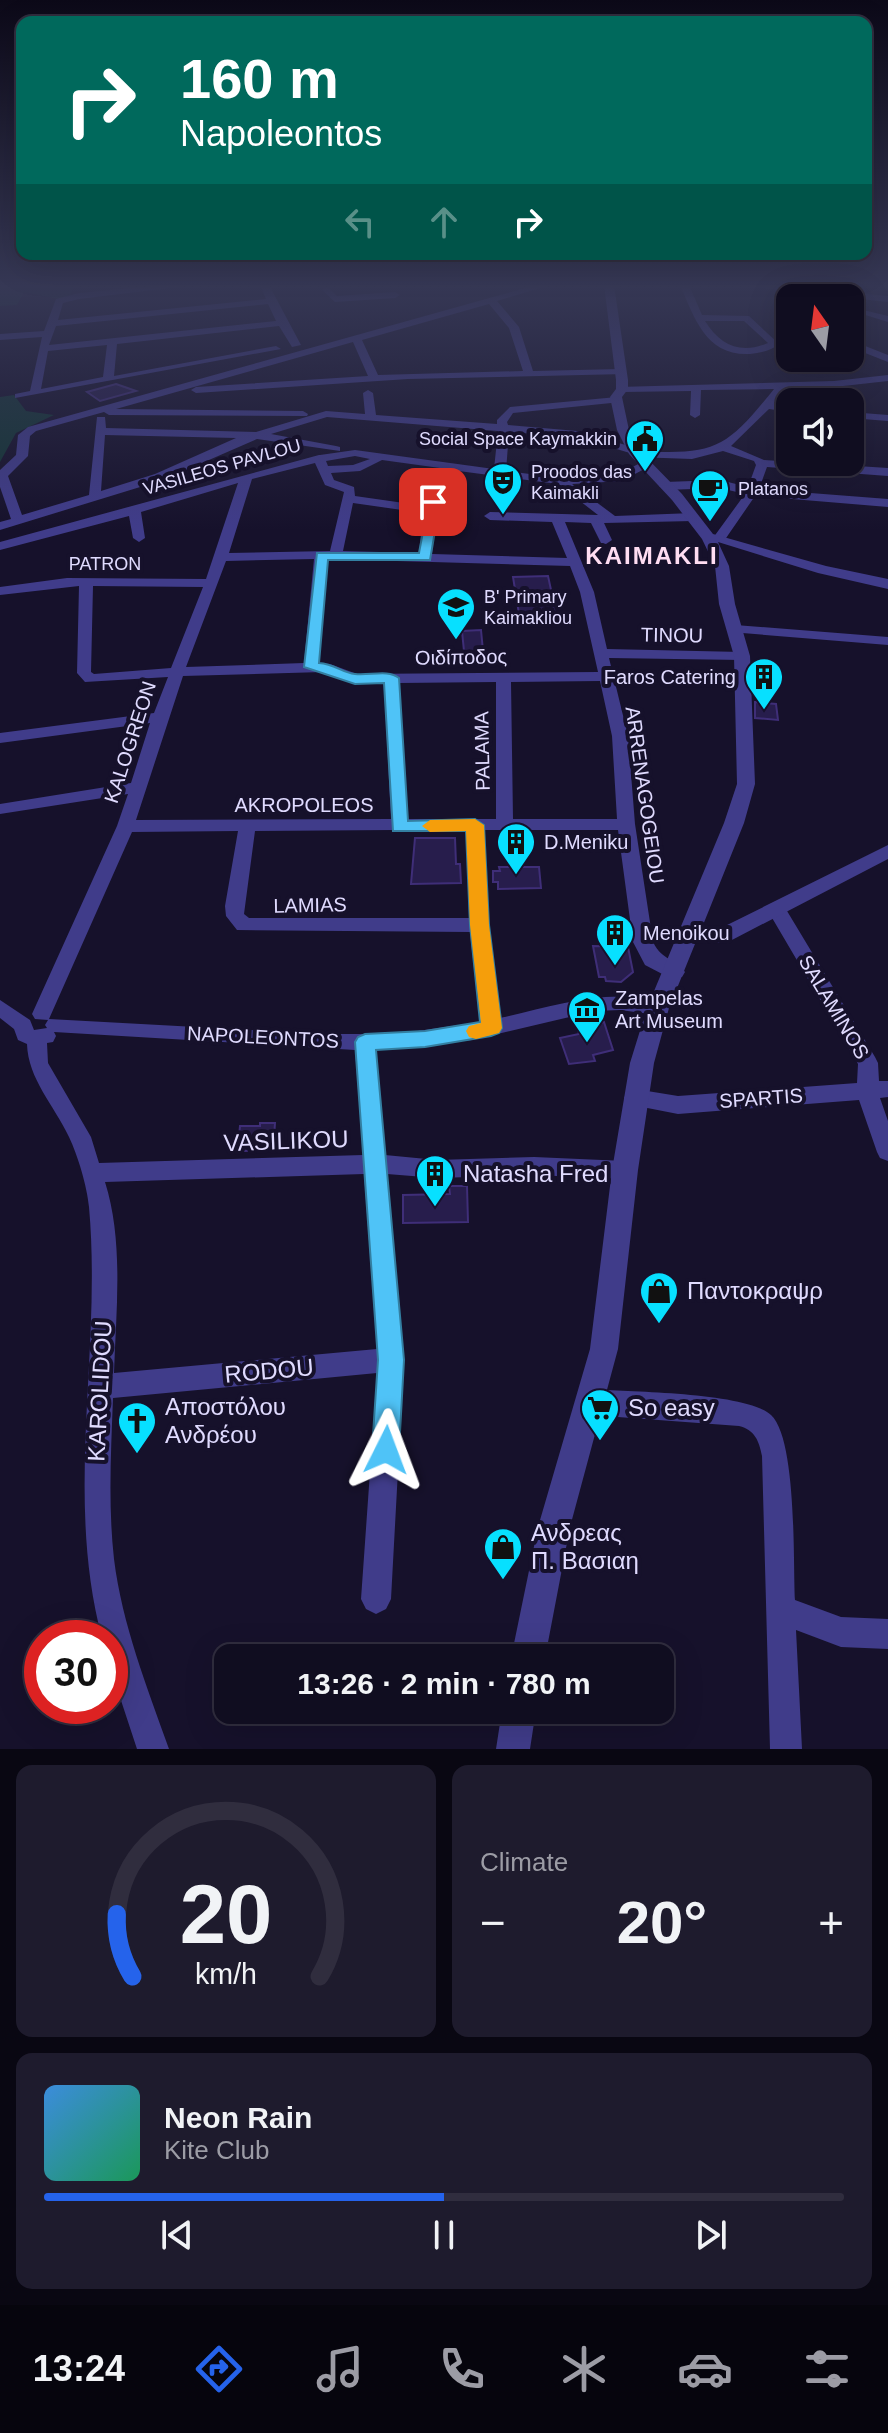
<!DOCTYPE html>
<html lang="en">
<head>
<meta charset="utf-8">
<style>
  :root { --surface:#100d20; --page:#1e1b2d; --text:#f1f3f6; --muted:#9c9ca5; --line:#302d3e; --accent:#2563eb }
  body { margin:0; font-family:Helvetica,sans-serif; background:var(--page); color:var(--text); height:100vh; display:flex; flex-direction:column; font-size:30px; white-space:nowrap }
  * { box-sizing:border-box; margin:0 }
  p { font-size:26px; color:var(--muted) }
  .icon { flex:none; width:44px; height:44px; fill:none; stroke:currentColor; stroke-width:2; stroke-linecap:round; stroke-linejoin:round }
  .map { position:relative; height:1749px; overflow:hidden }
  .drawer { display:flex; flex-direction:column; gap:16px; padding:16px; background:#090712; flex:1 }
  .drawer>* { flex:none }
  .hud { position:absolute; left:16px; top:16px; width:856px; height:244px; border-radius:16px; box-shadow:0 8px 32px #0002,0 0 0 2px var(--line); background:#00695c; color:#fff; overflow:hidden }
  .needle { width:52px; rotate:346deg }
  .tools { position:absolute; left:776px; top:284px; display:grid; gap:16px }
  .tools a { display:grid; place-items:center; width:88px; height:88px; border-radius:16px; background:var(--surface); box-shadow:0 8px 32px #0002,0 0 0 2px var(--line); font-size:40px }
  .speed { position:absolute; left:24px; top:1620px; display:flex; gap:16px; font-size:40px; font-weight:700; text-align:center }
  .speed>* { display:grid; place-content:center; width:104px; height:104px; border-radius:50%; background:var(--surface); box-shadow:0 8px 32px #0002,0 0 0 2px var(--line); line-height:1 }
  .speed .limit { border:12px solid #d22; background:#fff; color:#111 }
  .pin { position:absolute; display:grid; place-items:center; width:68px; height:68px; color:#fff; margin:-34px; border-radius:16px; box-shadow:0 4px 12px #0006 }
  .me { position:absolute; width:88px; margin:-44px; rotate:3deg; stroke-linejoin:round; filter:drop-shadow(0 0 6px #0008) }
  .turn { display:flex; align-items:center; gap:28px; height:168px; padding:0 32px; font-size:36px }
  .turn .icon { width:104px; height:104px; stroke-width:2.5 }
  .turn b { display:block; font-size:56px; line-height:68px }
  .lanes { display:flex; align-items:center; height:76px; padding:0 32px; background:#0003; justify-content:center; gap:40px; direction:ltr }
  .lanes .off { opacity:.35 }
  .big { font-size:60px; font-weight:600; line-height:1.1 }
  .drawer .card { flex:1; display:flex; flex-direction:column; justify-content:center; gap:12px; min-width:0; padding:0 28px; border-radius:16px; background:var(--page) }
  .drawer .dial { align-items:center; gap:0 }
  .dial svg { height:208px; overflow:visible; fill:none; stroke:var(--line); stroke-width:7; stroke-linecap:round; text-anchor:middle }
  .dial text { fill:var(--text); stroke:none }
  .song { display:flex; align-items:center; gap:24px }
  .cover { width:96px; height:96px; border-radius:12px; background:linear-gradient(135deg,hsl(210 70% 55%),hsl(150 70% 35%)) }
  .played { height:8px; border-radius:4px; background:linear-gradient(90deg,var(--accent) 50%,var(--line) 50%) }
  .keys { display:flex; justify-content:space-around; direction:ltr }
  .heat { display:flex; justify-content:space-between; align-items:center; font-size:44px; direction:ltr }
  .drawer .tiles { flex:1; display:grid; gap:16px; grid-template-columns:1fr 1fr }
  .card:last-child { grid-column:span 2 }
  .trip { position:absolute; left:214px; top:1644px; width:460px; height:80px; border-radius:16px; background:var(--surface); box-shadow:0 8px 32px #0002,0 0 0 2px var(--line); font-weight:600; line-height:80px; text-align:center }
  .tabs { display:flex; height:128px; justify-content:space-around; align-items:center; background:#06050d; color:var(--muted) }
  .tabs .icon { width:56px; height:56px }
  .tabs .on { color:var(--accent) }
  .tabs b { font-size:36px; color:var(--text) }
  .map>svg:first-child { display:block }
  .green { fill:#143535 }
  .building { fill:#271d4c; stroke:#3f2e78; stroke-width:2 }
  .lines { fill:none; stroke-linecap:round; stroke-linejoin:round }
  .minor { fill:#403c8a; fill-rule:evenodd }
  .tertiary { fill:#403c8a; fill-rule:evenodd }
  .route { fill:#4fc3f7; stroke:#337fa1; stroke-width:2 }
  .slow { fill:#f59e0b }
  .labels { text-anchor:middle; stroke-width:8; stroke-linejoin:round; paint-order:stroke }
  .far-poi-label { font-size:18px; fill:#e0dbff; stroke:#16112b; text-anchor:start }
  .far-street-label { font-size:18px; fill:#e0dbff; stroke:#16112b }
  .street-label { font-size:20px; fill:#e0dbff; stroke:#16112b }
  .poi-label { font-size:20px; fill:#e0dbff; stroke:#16112b; text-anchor:start }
  .far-district-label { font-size:24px; font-weight:bold; letter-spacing:2px; fill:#ffddf2; stroke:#16112b }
  .near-street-label { font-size:24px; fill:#e0dbff; stroke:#16112b }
  .near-poi-label { font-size:24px; fill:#e0dbff; stroke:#16112b; text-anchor:start }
</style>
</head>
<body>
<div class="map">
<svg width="888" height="1749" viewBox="0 0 888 1749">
  <rect width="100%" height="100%" fill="#16112b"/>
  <path class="green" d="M0,285H75L70,296L59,299L24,292L17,305L0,306Z
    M14,395L26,411L54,415L16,433L0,462V397Z"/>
  <path class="building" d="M116,384L136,391L100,401L87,392Z
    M548,576L556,613L519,614L513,577Z
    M481,630L483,651H464L462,631Z
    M755,702L776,704L778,720L755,718Z
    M415,838H455L456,864H460L461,883L411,884Z
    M499,867H539L541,888L498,889V882H493V871H500Z
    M593,946L628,947L633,972L621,982L606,981L605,977H599Z
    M604,1022L613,1050L593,1055L595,1061L569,1064L560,1038L579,1034L578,1028Z
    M260,1123H275L273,1150L245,1151V1146H238L240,1126H260Z
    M449,1186H467L468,1222L403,1223V1195L450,1194Z"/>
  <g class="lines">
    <path class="minor" d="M162,285H195L79,299L63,303L58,320L266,299L260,285H269L301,345L292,347L279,326L117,344L114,376L276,346L281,349L15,398V394L30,391L42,337L0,340V334L44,331L56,299L79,293ZM268,304L276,321L49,345L56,326ZM107,345L103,377L41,389L48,351Z
      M536,285H550L497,301L519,327L533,371L621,369L626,372L625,374L408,379L196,393L191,390L196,387L368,376L353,342L116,409L303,411L308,414L307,416L109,415L104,412L36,431L30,436L28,456L8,476L22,515L89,495L97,417H105L106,428L256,432L326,411L365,414L363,393L368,390L373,393L376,415L497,424V420L510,407L617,397L622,400L621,402L513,413L507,422L508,425L577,431L636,448L637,451C715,455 725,450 774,389L701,390L700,415L695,418L690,415L691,391L622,392L618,391V387L834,381L888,375V381L834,387L785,388L774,403L790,406V412L769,409L731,446L764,460L888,468V476L767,467L759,489L888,499V507L755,496L724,541L719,542L713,538L745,494L720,488L665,490L659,486L665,482L720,480L748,487L756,465L754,461L723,451L692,459L635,457L630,453L576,437L509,432L506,471L554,477L619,474L644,461L650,465L648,467L622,481L572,484L615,516L693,513L699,517L693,521L604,523L612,540L606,544L601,543L591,523L565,522L594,592L607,649L742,652L749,656L742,660L609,658L628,736L635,824L653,942C663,962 675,957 685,972L682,977H668L645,965L633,942L618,830H484L488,925L500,1018C554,1006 610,986 665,1003L668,1008L665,1013L658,1015L620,1010L595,1011L472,1040L376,1050L385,1155L437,1160L534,1157L625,1161L633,1163L636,1170L633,1177L625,1179L534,1175L437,1178L387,1174L404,1360L391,1599L386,1609L376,1614L366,1609L361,1599L377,1373L113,1398C111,1452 108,1505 114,1559C122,1624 147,1687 169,1749H137L110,1667V1638H102C64,1495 102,1352 89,1207C87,1186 78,1156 69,1137C54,1105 28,1079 27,1044L18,1040L14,1029L0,1018V1000L30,1020L34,1030L47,1028L45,1025L48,1020L35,1019L32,1014L117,826L128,794L0,814V804L131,783L150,723L0,743V733L154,713L168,677L85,682L77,673L79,586L0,595V587L67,578L206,579L238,483L141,512L145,538L139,542L133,538L129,516L0,550V542L319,455H320L355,450L494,469L498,431L327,417L271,434L336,446L340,447V451L257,439L163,480L0,530V522L11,519L0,487V470L16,455L18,435L28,427ZM489,304L509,328L523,371L378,375L362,340ZM105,435L236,438L155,474L101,491ZM355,456L370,459L353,465L328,466L326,461ZM382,460L440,468L425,506L355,496L354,487L334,480L331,473L360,471ZM315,463L325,485L344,492L330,551L229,553L252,479ZM451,470L558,484L598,515L490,512L484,516L490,520L552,522L567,558L432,554L436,510ZM353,503L423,513L419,553L343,551ZM314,559L304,663L186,667L226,561ZM327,559L570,566L580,592L598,672L357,674L330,664L319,663ZM93,586L203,587L171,668L94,674L91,672ZM323,672L355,684L384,683L391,819L136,820L183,676ZM600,681L612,736L617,819H513L511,682ZM496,682V819H408L399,683ZM394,830H467L469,918H249L244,914L255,831ZM238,831L225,906L226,916L237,930L470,932L480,1022L397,1034H328L49,1019L132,832ZM54,1032L355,1050L363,1155L99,1163L91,1137L48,1063L47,1043L53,1042L56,1036ZM364,1174L377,1349L114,1373C116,1311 124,1242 105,1182Z
      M680,285H689L702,315L749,316L779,344C771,351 760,353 750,354C706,356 695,319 680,285ZM705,321H744L768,343C740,355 720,345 705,321Z
      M327,287L337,296L395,292L400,295L395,298L335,302L322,290Z
      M859,309L888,316V322L859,313Z
      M850,340L888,355V362L850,347Z
      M850,412L888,415V421L850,418Z
      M735,625L888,637V645L730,632L728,629Z
      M777,905L784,906L875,1057L878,1063L879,1081H888V1097L880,1098L888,1121V1161L880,1158L877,1152L859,1100L678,1114L627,1104L624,1098L627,1092L635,1089L678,1096L857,1083L858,1064L768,911Z
      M591,1389C629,1392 746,1392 771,1415C797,1439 793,1562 795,1600L841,1617L888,1619V1649L841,1647L796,1630L802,1749H770L762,1456C759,1441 755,1430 739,1426L591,1415L582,1411L578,1402L582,1393Z"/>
    <path class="tertiary" d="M604,285H614L628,380V389L622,397L629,430L641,452L682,494L713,534L826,566L888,579V589L818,573L718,542L729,566L735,604L750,656L755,784L744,823L703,925L721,928L888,845V859L730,941L723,943L697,939L669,1008L654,1063L638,1170L618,1349L570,1527L545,1658H511L538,1527L590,1349L612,1170L630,1063L647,1008L724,823L737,784L734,656L719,604L715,566L702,539L672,500L629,454L617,430L610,397L616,389V380Z
      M735,285H773L888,296V302Z
      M502,1710H536L530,1749H496Z"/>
  </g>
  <linearGradient id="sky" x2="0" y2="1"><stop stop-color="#0c0918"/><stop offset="0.54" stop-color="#363855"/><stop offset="1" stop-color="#363855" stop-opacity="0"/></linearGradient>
  <rect width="888" height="530" fill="url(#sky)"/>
  <path class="route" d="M429,500L440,502L430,560H328L319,663C335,664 342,673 355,674C369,676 388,669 399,678L408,821L475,819L484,825L489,925L502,1028L499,1033L491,1036L425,1047L376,1050L404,1360L399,1450L395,1459L386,1463L376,1459L372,1450L378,1360L355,1042L358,1037L365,1034L425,1031L480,1022L470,925L466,831H393L384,683L355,684L304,667L317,553H419Z"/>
  <path class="slow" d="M475,819L484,825L489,925L502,1028L499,1033L476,1039L469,1037L466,1031L469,1026L481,1023L470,925L466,831L430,832L422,826L430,820Z"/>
  <defs>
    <g id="civic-pin" transform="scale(2)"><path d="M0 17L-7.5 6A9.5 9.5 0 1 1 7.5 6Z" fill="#07e0ff" stroke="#16112b"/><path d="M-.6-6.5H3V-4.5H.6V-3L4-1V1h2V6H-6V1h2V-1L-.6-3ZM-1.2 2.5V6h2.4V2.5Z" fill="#111"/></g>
    <g id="theatre-pin" transform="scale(2)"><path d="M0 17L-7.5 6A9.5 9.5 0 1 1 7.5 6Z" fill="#07e0ff" stroke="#16112b"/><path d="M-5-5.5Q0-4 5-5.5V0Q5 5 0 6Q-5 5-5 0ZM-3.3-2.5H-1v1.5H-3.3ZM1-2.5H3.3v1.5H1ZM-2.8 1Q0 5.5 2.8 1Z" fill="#111"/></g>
    <g id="cafe-pin" transform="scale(2)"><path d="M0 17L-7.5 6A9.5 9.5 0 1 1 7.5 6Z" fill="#07e0ff" stroke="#16112b"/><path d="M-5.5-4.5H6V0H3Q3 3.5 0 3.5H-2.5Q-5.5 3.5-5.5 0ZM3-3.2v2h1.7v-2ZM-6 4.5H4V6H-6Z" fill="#111"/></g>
    <g id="school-pin" transform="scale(2)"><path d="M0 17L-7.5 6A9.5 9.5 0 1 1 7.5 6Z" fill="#07e0ff" stroke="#16112b"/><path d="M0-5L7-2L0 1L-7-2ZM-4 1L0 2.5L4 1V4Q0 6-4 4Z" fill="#111"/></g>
    <g id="building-pin" transform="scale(2)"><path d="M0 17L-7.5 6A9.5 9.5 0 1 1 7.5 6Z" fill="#07e0ff" stroke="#16112b"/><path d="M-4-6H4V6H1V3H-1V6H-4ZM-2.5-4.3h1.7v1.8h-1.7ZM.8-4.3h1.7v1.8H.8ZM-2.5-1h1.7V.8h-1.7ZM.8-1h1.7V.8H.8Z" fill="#111"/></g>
    <g id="museum-pin" transform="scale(2)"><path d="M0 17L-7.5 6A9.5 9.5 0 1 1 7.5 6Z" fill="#07e0ff" stroke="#16112b"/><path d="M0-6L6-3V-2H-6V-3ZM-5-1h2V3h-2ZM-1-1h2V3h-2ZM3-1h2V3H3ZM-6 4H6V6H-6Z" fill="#111"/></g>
    <g id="shop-pin" transform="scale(2)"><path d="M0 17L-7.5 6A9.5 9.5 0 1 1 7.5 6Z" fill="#07e0ff" stroke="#16112b"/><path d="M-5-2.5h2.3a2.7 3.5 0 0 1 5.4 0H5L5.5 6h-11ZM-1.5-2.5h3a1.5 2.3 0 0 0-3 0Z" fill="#111"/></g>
    <g id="supermarket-pin" transform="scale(2)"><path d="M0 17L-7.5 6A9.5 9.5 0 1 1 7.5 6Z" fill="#07e0ff" stroke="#16112b"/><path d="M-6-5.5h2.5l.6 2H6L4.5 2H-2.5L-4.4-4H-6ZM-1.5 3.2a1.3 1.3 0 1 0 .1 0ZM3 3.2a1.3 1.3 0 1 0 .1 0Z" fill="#111"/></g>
    <g id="church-pin" transform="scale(2)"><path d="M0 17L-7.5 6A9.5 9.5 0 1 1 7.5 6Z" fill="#07e0ff" stroke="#16112b"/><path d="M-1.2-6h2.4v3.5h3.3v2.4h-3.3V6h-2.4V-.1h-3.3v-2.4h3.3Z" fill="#111"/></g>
  </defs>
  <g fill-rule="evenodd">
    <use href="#civic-pin" x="645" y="439"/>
    <use href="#theatre-pin" x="503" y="482"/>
    <use href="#cafe-pin" x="710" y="489"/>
    <use href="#school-pin" x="456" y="607"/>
    <use href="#building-pin" x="764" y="677"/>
    <use href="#building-pin" x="516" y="842"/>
    <use href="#building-pin" x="615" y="933"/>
    <use href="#museum-pin" x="587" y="1010"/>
    <use href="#building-pin" x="435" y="1174"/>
    <use href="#shop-pin" x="659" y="1291"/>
    <use href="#supermarket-pin" x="600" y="1408"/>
    <use href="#church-pin" x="137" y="1421"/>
    <use href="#shop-pin" x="503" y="1547"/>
  </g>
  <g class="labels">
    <g class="far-poi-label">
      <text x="617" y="445" text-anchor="end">Social Space Kaymakkin</text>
      <text x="531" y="478">Proodos das<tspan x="531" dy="21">Kaimakli</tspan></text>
      <text x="738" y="495">Platanos</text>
      <text x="484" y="603">B' Primary<tspan x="484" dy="21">Kaimakliou</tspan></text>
    </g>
    <g class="far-street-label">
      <text transform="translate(222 467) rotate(-16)" y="6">VASILEOS PAVLOU</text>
      <text x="105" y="570">PATRON</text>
    </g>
    <g class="street-label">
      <text transform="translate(672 635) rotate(1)" y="7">TINOU</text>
      <text transform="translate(461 657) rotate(-1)" y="7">Οιδίποδος</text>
      <text transform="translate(130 742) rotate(-72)" y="7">KALOGREON</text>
      <text transform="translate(482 751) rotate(-91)" y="7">PALAMA</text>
      <text transform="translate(645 795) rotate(82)" y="7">ARRENAGOGEIOU</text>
      <text x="304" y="812">AKROPOLEOS</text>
      <text transform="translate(310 905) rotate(-1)" y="7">LAMIAS</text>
      <text transform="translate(834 1007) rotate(59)" y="7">SALAMINOS</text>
      <text transform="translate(263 1037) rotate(3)" y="7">NAPOLEONTOS</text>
      <text transform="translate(761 1098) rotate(-4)" y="7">SPARTIS</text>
    </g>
    <g class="poi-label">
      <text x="736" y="684" text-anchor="end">Faros Catering</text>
      <text x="544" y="849">D.Meniku</text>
      <text x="643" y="940">Menoikou</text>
      <text x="615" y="1005">Zampelas<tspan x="615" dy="23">Art Museum</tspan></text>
    </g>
    <g class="far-district-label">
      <text x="652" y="564">KAIMAKLI</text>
    </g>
    <g class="near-street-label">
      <text transform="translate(286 1141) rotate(-2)" y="8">VASILIKOU</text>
      <text transform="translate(269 1371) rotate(-5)" y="8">RODOU</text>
      <text transform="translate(100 1391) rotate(-87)" y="8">KAROLIDOU</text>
    </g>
    <g class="near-poi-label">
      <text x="463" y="1182">Natasha Fred</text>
      <text x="687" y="1299">Παντοκραψρ</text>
      <text x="165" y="1415">Αποστόλου<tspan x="165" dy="28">Ανδρέου</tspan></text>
      <text x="628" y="1416">So easy</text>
      <text x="531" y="1541">Ανδρεας<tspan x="531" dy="28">Π. Βασιαη</tspan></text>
    </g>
  </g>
</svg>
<div class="tools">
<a><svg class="needle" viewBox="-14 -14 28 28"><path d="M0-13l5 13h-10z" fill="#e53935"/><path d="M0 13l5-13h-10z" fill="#9c9ca5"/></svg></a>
<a><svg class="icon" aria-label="sound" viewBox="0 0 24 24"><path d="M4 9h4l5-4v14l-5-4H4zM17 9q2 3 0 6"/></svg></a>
</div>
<div class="speed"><div class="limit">30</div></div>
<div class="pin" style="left:433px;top:502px;background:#d93025"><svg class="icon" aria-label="arrive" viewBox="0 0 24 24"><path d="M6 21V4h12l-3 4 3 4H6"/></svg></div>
<svg class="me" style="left:386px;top:1450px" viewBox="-20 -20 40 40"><path d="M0-17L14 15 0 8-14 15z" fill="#4fc3f7" stroke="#fff" stroke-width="4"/></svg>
<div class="trip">13:26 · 2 min · 780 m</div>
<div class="hud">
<div class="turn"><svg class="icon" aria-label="right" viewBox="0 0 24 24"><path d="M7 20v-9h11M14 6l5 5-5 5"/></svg><div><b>160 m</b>Napoleontos</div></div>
<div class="lanes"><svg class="icon off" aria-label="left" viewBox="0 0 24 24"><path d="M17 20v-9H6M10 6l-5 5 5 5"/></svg><svg class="icon off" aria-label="ahead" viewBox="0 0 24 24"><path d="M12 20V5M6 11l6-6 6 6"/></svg><svg class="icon" aria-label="right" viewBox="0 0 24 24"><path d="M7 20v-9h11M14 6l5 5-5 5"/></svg></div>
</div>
</div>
<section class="drawer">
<div class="tiles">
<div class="card dial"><svg viewBox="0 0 100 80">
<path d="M14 69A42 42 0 1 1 86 69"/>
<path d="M14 69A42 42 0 0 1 8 45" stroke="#2563eb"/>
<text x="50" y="56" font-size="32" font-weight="700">20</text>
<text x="50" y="72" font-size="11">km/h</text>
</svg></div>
<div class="card"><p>Climate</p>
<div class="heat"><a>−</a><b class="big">20°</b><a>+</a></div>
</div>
<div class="card">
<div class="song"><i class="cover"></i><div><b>Neon Rain</b><p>Kite Club</p></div></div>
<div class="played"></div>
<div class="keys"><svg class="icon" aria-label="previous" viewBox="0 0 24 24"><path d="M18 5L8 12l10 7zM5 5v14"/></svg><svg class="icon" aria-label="pause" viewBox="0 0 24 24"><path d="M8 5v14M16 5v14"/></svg><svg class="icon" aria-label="next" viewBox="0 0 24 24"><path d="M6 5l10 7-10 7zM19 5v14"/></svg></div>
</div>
</div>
</section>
<nav class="tabs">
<b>13:24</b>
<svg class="icon on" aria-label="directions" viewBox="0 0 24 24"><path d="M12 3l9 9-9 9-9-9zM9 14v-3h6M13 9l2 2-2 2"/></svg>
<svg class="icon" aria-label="music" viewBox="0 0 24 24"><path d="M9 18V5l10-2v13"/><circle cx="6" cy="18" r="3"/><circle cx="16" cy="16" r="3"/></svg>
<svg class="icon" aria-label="phone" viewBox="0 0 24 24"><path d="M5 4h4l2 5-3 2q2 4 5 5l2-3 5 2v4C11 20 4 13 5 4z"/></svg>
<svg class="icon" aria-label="climate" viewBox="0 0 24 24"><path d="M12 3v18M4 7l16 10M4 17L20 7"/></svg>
<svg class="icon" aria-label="car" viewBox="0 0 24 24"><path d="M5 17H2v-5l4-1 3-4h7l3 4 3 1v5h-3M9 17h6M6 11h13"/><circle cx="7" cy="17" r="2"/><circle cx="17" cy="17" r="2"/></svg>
<svg class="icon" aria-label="filters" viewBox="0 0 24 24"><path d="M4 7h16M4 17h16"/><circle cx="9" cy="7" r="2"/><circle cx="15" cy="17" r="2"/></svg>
</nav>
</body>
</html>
